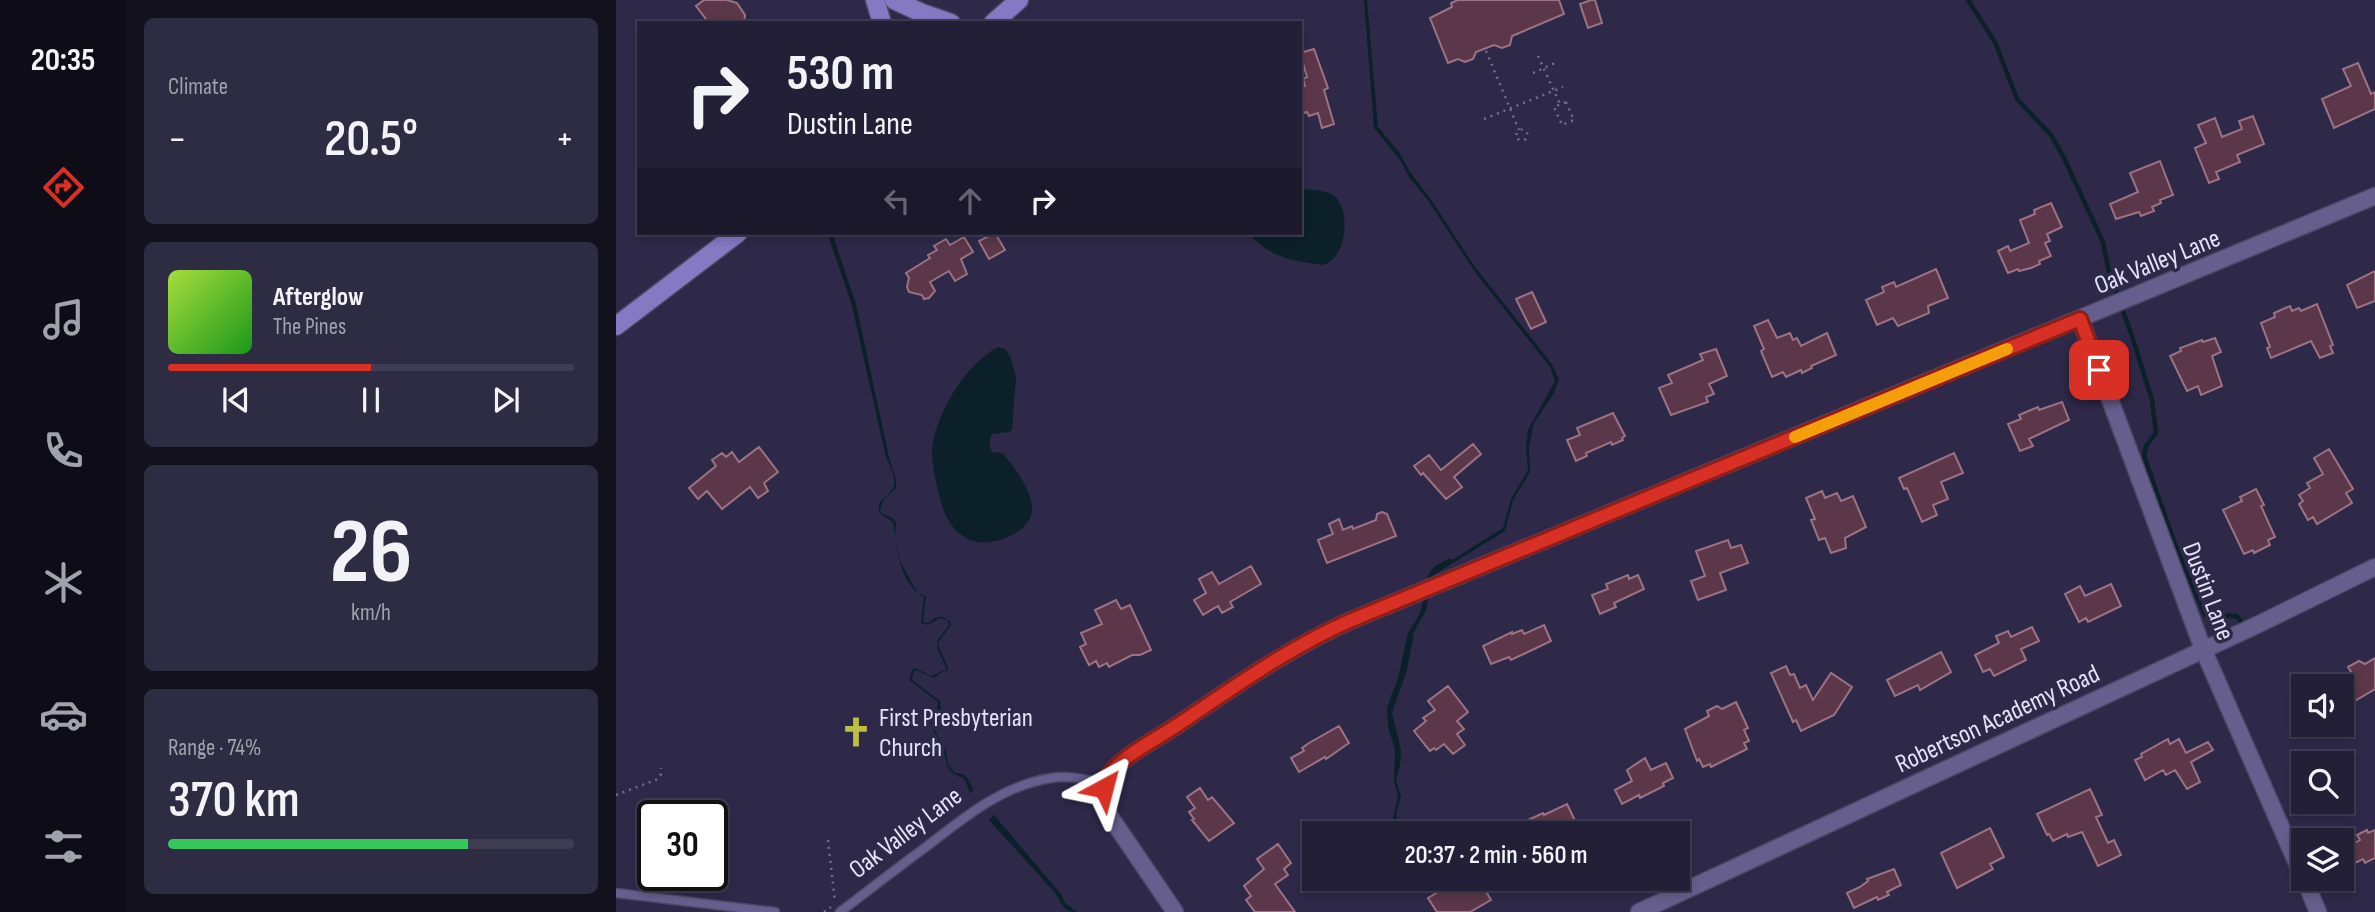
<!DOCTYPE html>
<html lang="en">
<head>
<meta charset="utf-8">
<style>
  :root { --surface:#221f37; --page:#2e2c42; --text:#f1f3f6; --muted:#a2a2ad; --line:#3f3d52; --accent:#d93025 }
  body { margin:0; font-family:"Sofia Sans Condensed",sans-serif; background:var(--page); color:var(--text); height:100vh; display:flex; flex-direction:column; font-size:26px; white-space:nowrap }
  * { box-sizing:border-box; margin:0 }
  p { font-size:23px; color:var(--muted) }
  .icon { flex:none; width:38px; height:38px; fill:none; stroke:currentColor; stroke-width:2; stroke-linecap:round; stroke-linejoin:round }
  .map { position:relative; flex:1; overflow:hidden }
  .panel { display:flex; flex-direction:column; gap:18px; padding:18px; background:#13111e; width:490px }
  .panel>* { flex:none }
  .hud { position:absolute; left:21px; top:21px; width:665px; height:214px; border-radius:0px; box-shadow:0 4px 10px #0003,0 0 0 2px var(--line); background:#221f37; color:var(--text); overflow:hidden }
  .fabs { position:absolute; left:1675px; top:674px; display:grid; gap:14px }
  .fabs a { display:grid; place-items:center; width:63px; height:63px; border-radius:0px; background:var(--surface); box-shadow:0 4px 10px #0003,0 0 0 2px var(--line); font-size:35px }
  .speed { position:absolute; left:21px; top:800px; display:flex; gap:14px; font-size:35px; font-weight:700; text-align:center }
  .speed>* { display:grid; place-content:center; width:91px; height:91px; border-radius:50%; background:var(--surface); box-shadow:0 4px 10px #0003,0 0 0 2px var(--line); line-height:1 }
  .speed .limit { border:4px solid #111; border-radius:10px; background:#fff; color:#111 }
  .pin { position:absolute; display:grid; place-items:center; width:60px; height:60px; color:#fff; margin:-30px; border-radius:14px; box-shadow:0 4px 10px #0006 }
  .me { position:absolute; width:77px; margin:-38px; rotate:38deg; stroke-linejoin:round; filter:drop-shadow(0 0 5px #0008) }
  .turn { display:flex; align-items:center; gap:24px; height:147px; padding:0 35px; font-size:32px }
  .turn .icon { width:91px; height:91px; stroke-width:2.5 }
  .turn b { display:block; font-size:49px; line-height:60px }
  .lanes { display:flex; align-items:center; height:66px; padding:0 35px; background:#0003; justify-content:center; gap:35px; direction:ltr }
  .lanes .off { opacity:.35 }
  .big { font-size:52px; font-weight:600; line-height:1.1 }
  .panel .widget { flex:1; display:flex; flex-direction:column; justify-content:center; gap:10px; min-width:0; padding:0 24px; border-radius:10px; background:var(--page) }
  .panel .dial { align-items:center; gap:0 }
  .dial b { font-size:91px; line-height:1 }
  .song { display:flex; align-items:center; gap:21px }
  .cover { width:84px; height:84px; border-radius:10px; background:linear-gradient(135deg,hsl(80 70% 55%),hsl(120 70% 35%)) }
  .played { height:7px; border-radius:4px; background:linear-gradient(90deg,var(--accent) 50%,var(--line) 50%) }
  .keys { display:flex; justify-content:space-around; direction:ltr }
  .heat { display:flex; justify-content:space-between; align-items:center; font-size:38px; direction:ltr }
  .charge { height:10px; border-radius:5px; background:linear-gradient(90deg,#34c759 74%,var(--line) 0) }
  .trip { position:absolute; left:686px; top:821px; width:388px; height:70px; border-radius:0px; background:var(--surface); box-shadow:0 4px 10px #0003,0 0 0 2px var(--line); font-weight:600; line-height:70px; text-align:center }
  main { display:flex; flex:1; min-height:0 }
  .menu { display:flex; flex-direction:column; width:126px; justify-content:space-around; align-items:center; background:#0e0c16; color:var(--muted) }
  .menu .icon { width:49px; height:49px }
  .menu .selected { color:var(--accent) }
  .menu b { font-size:32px; color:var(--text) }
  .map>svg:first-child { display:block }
  .water { fill:#0b2029 }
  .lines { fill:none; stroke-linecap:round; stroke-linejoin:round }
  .stream { stroke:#0b2029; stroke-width:4.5 }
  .building { fill:#5c3749; stroke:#9c7285; stroke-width:2 }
  .lane-casing { stroke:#4b4765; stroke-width:11 }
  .street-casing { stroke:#4b4765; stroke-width:19 }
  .secondary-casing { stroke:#4b4765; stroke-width:21 }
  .path { stroke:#736f8b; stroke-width:2.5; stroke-dasharray:2 5; stroke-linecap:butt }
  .lane { stroke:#665f8e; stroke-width:8 }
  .street { stroke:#665f8e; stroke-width:16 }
  .secondary { stroke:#8579c4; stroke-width:18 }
  .route-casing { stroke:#8d1f18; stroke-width:18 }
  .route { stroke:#d93025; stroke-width:12 }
  .slow { stroke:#f59e0b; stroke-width:12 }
  .labels { text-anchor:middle; stroke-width:7; stroke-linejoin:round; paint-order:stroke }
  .street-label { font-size:26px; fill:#e4e2f7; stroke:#2e2949 }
  .poi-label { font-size:26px; fill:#e4e2f7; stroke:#2e2949; text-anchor:start }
</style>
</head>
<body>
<main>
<nav class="menu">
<b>20:35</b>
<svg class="icon selected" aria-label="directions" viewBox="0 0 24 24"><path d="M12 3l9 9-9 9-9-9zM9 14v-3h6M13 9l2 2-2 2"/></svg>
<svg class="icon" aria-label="music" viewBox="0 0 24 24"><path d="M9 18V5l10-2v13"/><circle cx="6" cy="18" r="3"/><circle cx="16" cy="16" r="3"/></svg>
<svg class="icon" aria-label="phone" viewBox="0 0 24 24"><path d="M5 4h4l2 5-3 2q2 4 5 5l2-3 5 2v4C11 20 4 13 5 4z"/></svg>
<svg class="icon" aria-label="climate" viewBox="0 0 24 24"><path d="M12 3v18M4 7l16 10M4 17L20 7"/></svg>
<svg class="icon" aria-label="car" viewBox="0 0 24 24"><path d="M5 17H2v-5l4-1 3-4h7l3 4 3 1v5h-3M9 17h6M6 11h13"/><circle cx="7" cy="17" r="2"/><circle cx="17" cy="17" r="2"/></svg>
<svg class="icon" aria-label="filters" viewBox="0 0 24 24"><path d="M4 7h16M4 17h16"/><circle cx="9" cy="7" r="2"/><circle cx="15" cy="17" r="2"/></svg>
</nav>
<section class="panel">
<div class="widget"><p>Climate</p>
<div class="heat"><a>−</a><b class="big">20.5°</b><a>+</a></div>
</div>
<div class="widget">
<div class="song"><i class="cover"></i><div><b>Afterglow</b><p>The Pines</p></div></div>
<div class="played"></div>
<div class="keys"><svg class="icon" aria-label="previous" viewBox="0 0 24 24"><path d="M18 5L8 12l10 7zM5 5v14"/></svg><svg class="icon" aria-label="pause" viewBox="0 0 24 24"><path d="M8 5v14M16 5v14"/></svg><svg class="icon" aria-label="next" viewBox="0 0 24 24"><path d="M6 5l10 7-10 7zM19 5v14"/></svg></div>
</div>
<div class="widget dial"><b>26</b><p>km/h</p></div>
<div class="widget"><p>Range · 74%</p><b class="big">370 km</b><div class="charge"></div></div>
</section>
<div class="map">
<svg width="1759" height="912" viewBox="0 0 1759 912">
  <rect width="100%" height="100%" fill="#2e2949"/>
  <path class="water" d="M748,0H751L762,127L783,152L794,172L816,201L859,267L936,364L943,379L938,393L918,423L913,446L914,472L897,500L889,531L816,576L812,575L887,528L895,499L912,470L910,448L912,430L939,381L934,367L859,272L811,199L793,177L784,160L758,128Z
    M684,189C694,190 708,189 717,195C736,208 731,259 707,265C678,261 653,258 634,234L684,233Z
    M211,233H216L240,304L273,457L280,480V488L268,499L264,510L266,514L275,517L280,522L279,537L284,561L301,592L310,597L307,622L312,623C320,617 326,613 334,622L335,625L322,643C323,653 332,661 332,670L326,672L318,678L300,670L297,673L296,680L324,701L325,709L318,720L317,727L330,751L332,765L339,773C353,773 351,780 358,790L354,793L348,778C327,772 333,764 326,748C323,739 317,732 314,722L321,710L322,702L293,680L296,670L299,668L315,676L331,669L322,651L321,641L333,625L331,620L324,618L312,625L305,623L308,597C282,582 281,547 277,522L263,513C261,495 276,498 278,484C280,476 273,464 270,457L235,302Z
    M382,347L389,349L394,356L400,377L396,429L393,432L376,434C373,438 373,447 376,452L386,453C396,463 416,491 416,507C418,534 370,551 350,538C333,528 327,512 323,494C320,484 316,462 316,452C318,416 349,364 382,347Z
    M812,606L798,632L791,670L776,713L785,750L784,766L780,780L785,796L780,814L783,833H780L777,818L782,797L778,780L779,749L772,727L771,708L782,678L792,633L807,609Z
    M378,815L445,894L449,903L461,912C448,912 446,905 440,894L373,820Z"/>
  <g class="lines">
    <path class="stream" d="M1352,0L1379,42L1401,99L1435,135L1447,156L1487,242L1493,272L1516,336L1536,400L1540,433L1530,446L1528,456L1559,544L1589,615L1621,616L1626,623
      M813,582C815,569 822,566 834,561
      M806,613L811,595"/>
  </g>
  <path class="building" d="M88,0H111L121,3L129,15L128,23H93L80,6Z
    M842,0H943L948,14L896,36L894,45L886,48L878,45L860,52L857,59L849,62L842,59L832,63L814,18L836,7L835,3Z
    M975,0H979L986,23L972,28L964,4Z
    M698,49L712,88L708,90L718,124L706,128L702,113L693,116L691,112L684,114V87L689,86L687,79L691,77L684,53Z
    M1742,63L1755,94L1759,92V109L1718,128L1706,99L1735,86L1727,69Z
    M1637,116L1648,144L1621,155L1624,162L1600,172L1603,179L1593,183L1579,148L1590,143L1582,125L1599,118L1606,137L1626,129L1623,121Z
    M1544,161L1557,195L1544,200L1545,203L1536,207L1538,211L1525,216L1523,212L1500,219L1494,204L1522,192L1514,173Z
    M1435,203L1446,227L1431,234L1434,241L1429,243L1435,256L1423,261L1424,264L1415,268L1403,271L1402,269L1392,273L1382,251L1392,246L1394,251L1413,243L1404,220L1419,214L1418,210Z
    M379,233L389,250L373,259L363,241Z
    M348,237L357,252L345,259L351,274L339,281L333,271L314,282L319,291L313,298L308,299L306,295L293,292L291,287L293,278L290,273L314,258L312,255L321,250L318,246L330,239L334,245Z
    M1320,269L1332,298L1312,306L1313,313L1282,326L1277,318L1261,325L1250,300L1268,292L1266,287L1278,282L1280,287Z
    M1759,271V301L1741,308L1731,285Z
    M916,292L930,322L915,329L900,299Z
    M1701,304L1717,345L1714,346L1717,353L1704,358L1695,341L1655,358L1651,348L1654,347L1645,323L1659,317L1658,313L1674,306L1676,311L1683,308L1685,311Z
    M1152,320L1161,338L1174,333L1177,340L1181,338L1185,346L1211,333L1220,355L1195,366L1196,368L1186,373L1185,370L1170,377L1167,372L1156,377L1145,351L1148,349L1138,326Z
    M1599,338L1605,352L1596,356L1606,386L1585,395L1582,386L1571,391L1554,356L1565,351L1564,348L1586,340L1587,342Z
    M1100,349L1111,376L1093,384L1098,394L1090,397L1092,402L1055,415L1043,388L1056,383L1052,375L1087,360L1084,354Z
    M1446,402L1453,420L1413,439L1417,446L1404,451L1392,424L1405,419L1403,415L1422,407L1423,410Z
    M997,413L1009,436L1006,438L1007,440L996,445L995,442L970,453L971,456L960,461L951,440L964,435L961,428Z
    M857,444L865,454L838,477L846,487L830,499L807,473L805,475L798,466L813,455L825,470Z
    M143,447L162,472L148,483L152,491L142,498L134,487L106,509L91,491L82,499L73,488L100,466L96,460L106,453L110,457L116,452L123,462Z
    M1713,449L1737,489L1730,493L1736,503L1701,524L1697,517L1692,520L1683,504L1687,501L1683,495L1694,488L1691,483L1707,474L1698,458Z
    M1338,453L1347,473L1325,482L1332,499L1317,505L1321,515L1306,522L1291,488L1288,489L1283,478Z
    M1640,489L1648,505L1645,506L1659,537L1652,540L1654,545L1638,553L1637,550L1628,554L1607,510L1626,501L1624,497Z
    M1206,491L1209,498L1221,493L1225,501L1237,496L1250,527L1229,538L1230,548L1215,553L1209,538L1203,540L1195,520L1199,519L1190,498Z
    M766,512L771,514L780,536L711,563L702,540L717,534L713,524L723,519L727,530L736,526L737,529L760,520L761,514Z
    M1112,540L1115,548L1125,545L1132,563L1104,573L1110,590L1082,600L1075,581L1089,576L1080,551Z
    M635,566L645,584L614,602L617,607L606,613L602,606L587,615L578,600L590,593L583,579L596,572L603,584Z
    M1012,575L1013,579L1022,575L1028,589L998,603L1000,607L984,614L976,595L992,589L990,584Z
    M1495,584L1505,606L1472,622L1470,618L1463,622L1449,594L1464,586L1469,596Z
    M500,600L505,609L514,605L535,650L524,655H516L493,667L491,663L483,667L480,661L473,665L464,647L470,644L465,633L486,624L479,610Z
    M928,625L935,641L895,660L893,657L875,664L867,646L896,632V634L906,630L908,634Z
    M1416,627L1423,641L1405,649L1410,660L1378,676L1374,669L1367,672L1359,655L1383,643L1380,636L1392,631L1395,637Z
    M1325,652L1335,672L1304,690L1302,685L1279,696L1271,680Z
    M1759,658V689L1732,705L1739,716L1726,723V683L1731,680L1728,676L1735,672L1732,667L1743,661L1749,664Z
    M1170,666L1174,675L1178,674L1184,688L1190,685L1197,700L1215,673L1236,687L1218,715L1185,731L1180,720L1177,722L1155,673Z
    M832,686L852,712L841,721L848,729L841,734L849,745L837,754L828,744L820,750L818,748L814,751L798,731L810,721L807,718L819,710L812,701Z
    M1120,702L1132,728L1128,730L1133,741L1128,743L1131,749L1095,767L1094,764L1087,767L1083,759L1081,761L1069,729L1093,716L1091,711L1101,706L1106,709Z
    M723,726L733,743L710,759L709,757L683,772L675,758L688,751L686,748L693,743Z
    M1552,739L1554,744L1563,739L1570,753L1592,742L1597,750L1575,762L1584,782L1571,789L1559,770L1550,775L1547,770L1529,780L1519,760L1526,757L1525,754Z
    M1029,758L1035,770L1050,763L1057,778L1047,783L1048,786L1024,798L1023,795L1006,804L999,790L1016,781L1011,770Z
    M584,788L592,800L596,797L618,823L593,841L576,820L578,819L573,812L579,808L571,797Z
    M1474,789L1486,815L1480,817L1492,843L1498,840L1505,855L1482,866L1466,832L1452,837L1451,834L1437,841L1433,834L1431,835L1421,814Z
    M951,804L965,833H884L927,813L928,815Z
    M1374,828L1388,857L1374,864L1377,869L1341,888L1325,853Z
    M1751,830L1752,833L1759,830V858L1749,863L1747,859L1733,866L1726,852L1738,846L1737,844L1744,840L1741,835Z
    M662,844L675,863L668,869L672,875L659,884L679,912H639L630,900L635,896L628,886L648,869L641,859Z
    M1278,869L1285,885L1271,892L1273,895L1262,900L1261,897L1238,908L1231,893L1244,887L1252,881L1251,879Z
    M845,878H862L875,900L854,912H821L812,898Z"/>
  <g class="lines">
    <g class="lane-casing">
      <path id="lane" d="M0,893L159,912
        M224,912C253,890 281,868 310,847C349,817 385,786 435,778C453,775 471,780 489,783"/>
    </g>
    <g class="street-casing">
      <path id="street" d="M1464,319L1587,649L1687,877
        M1688,878L1702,912
        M559,912L491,812C486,801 485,787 492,776C504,758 538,740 557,728C615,689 672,648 736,620L1759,196
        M1023,912L1641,625L1759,567"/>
    </g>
    <g class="secondary-casing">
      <path id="secondary" d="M259,0L266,23
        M278,0L306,13L335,23
        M377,23L403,0
        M0,326L122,233"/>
    </g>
    <path class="path" d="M870,51L903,130
      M922,56L944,104
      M917,73L939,63
      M950,102L958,120L946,125L938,107Z
      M868,119L947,87
      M900.5 135a5.5 5.5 0 1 1 11 0a5.5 5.5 0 1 1-11 0Z
      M0,795L42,779L45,774V768
      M212,840L219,902
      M208,912L215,907"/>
    <use href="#lane" class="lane"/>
    <use href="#street" class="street"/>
    <use href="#secondary" class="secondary"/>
  </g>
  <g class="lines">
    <g class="route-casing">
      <path id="route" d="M488,788C489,782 491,777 494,773C509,755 540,739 560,726C617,688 673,647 736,620L1464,319L1483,370"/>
    </g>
    <use href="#route" class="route"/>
    <path class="slow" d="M1179,437L1391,349"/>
  </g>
  <defs>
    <g id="church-bare" transform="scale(2.415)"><path d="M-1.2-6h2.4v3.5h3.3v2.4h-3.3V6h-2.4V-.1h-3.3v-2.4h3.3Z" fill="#bdbf43" stroke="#2e2949" stroke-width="2.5" paint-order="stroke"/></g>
  </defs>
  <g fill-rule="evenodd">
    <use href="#church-bare" x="240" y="732"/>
  </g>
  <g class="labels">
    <g class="street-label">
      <text transform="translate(1541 261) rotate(-22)" y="9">Oak Valley Lane</text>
      <text transform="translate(1593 591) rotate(69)" y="9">Dustin Lane</text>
      <text transform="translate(1381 718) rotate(-25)" y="9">Robertson Academy Road</text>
      <text transform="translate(289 832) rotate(-37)" y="9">Oak Valley Lane</text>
    </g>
    <g class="poi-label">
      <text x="263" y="726">First Presbyterian<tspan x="263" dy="30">Church</tspan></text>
    </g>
  </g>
</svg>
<div class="fabs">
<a><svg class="icon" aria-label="sound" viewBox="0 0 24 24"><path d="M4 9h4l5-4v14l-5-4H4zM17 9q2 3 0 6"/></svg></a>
<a><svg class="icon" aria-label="search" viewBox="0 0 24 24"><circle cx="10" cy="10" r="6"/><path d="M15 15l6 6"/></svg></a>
<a><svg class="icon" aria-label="layers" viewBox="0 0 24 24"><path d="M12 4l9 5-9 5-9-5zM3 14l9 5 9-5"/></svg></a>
</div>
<div class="speed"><div class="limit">30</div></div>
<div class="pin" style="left:1483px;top:370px;background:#d93025"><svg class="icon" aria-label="arrive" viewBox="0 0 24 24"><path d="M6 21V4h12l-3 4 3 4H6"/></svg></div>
<svg class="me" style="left:488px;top:788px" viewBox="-20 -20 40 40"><path d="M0-17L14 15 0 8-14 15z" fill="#d93025" stroke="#fff" stroke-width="4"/></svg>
<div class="trip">20:37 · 2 min · 560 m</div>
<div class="hud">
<div class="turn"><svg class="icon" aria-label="right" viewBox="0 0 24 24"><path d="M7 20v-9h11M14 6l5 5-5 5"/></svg><div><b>530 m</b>Dustin Lane</div></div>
<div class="lanes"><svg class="icon off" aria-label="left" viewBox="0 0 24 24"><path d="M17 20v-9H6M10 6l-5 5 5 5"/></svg><svg class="icon off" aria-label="ahead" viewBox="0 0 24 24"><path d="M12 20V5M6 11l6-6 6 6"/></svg><svg class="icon" aria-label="right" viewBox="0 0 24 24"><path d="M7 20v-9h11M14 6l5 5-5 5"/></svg></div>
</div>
</div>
</main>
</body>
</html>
